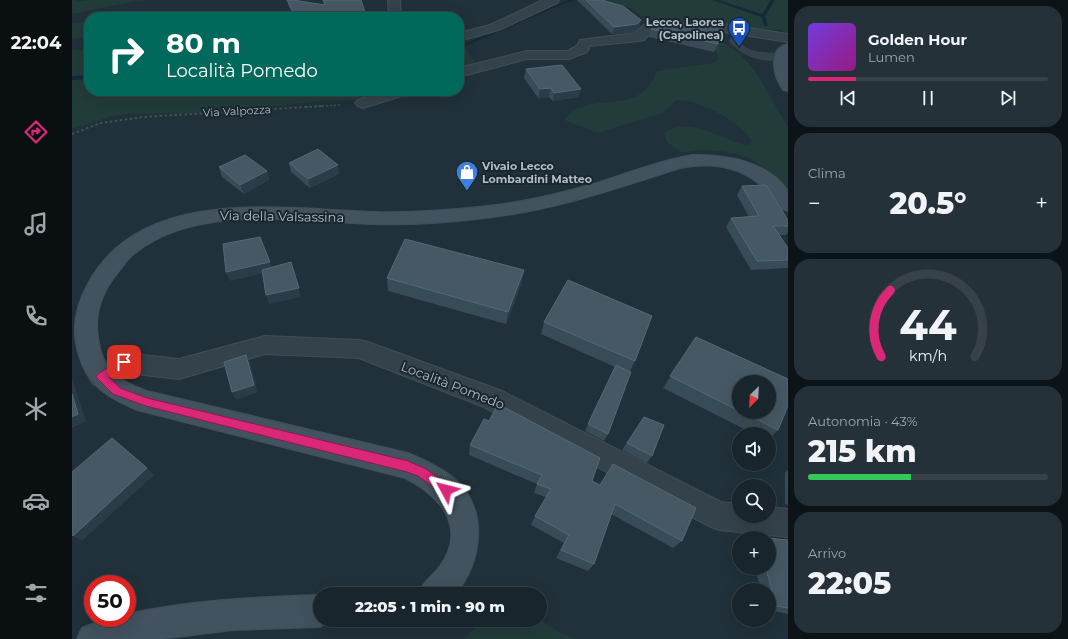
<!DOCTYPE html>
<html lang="it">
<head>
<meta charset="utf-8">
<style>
  :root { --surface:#18252c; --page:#253138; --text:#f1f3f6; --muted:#9fa5a9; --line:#364248; --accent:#db2777 }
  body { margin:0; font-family:Montserrat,sans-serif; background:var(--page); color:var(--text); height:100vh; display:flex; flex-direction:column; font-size:15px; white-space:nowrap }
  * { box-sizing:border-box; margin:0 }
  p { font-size:13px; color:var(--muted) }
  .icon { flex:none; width:22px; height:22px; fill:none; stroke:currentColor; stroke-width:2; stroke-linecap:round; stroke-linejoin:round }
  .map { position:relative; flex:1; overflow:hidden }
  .side { display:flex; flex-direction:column; gap:6px; padding:6px; background:#0d1418; width:280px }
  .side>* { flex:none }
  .hud { position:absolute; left:12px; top:12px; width:380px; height:84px; border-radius:16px; box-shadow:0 4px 16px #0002,0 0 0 1px var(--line); background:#00695c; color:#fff; overflow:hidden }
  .needle { width:26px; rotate:204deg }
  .fabs { position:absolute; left:660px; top:375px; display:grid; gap:8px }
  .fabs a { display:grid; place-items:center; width:44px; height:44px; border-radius:50%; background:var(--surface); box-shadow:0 4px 16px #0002,0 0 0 1px var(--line); font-size:20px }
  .speed { position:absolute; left:12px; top:575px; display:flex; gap:8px; font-size:20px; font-weight:700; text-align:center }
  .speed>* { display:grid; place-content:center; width:52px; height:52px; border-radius:50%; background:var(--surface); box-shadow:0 4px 16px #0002,0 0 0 1px var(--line); line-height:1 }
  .speed .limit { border:6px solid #d22; background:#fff; color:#111 }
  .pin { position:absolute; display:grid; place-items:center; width:34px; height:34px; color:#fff; margin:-17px; border-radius:8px; box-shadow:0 2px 6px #0006 }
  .me { position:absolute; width:44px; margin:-22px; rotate:308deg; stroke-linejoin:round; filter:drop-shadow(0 0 3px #0008) }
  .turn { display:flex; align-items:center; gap:14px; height:84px; padding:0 16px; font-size:18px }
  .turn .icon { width:52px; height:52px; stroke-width:2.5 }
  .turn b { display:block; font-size:28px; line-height:34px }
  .big { font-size:30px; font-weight:800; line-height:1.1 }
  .side .card { flex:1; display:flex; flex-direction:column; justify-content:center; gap:6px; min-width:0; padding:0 14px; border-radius:16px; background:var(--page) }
  .side .dial { align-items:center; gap:0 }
  .dial svg { height:104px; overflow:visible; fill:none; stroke:var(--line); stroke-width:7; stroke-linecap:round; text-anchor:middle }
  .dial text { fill:var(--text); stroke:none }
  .song { display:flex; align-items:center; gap:12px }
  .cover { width:48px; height:48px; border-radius:6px; background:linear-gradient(135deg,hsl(260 70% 55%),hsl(310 70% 35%)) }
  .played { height:4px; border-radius:2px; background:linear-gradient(90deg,var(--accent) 20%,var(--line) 20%) }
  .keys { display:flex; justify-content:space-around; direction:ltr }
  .heat { display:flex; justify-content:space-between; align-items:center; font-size:22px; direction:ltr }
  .charge { height:6px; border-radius:3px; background:linear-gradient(90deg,#34c759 43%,var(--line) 0) }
  .trip { position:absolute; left:241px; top:587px; width:234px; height:40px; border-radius:20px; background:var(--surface); box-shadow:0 4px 16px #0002,0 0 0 1px var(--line); font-weight:800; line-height:40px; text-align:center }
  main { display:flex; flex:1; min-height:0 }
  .tabs { display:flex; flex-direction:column; width:72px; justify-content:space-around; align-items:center; background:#0a0f12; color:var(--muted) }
  .tabs .icon { width:28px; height:28px }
  .tabs .current { color:var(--accent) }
  .tabs b { font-size:18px; color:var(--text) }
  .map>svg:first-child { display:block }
  .green { fill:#223c3a }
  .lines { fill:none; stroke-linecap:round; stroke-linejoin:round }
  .stream { fill:#142a39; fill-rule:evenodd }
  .lane-casing { stroke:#414e57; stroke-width:1 }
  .street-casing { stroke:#414e57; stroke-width:2 }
  .secondary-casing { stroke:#414e57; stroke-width:2 }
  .path-far1 { stroke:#3b5451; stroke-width:1.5; stroke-dasharray:2 2; stroke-linecap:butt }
  .path { stroke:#3b5451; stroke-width:2; stroke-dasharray:2.5 2.5; stroke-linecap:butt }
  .lane { fill:#34424b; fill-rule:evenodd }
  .street { fill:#34424b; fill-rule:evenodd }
  .secondary { fill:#42525e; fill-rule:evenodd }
  .wall { fill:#384c57; fill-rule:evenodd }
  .shaded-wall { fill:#293c47 }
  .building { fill:#455863; stroke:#556873 }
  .route { fill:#db2777; stroke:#8e194d }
  .labels { text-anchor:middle; stroke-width:4; stroke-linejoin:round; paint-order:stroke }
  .far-poi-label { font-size:11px; font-weight:bold; fill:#afbdc7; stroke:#1a2730; text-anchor:end }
  .far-street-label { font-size:11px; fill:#afbdc7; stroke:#1a2730 }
  .street-label { font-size:13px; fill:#afbdc7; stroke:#1a2730 }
</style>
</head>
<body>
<main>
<nav class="tabs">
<b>22:04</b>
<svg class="icon current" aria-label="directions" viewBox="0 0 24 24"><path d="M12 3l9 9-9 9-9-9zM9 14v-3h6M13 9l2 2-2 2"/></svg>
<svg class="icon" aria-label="music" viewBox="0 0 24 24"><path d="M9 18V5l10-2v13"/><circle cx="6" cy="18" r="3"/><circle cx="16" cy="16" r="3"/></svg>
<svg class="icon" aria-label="phone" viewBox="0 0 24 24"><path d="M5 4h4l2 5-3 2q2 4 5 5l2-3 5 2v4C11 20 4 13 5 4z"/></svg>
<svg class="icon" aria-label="climate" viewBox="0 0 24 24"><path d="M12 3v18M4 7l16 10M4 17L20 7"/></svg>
<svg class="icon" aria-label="car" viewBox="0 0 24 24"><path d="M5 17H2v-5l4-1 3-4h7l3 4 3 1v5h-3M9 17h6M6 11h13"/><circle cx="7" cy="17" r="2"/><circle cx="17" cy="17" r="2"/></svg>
<svg class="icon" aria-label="filters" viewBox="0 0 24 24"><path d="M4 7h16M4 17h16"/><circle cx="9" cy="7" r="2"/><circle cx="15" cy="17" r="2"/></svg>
</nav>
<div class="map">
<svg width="716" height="639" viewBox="0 0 716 639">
  <rect width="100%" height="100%" fill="#20313b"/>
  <path class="green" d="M0,0H4V2L18,0H69L0,14Z
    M536,0H716V34H713L710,30L595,26L576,22L561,9Z
    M17,21V36L0,39V23Z
    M644,36L669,55L683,71L716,127V193C691,160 673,152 632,150C626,150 616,153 610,152C605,150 599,145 595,142L592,133C623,110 671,156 680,142C672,123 625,98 604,100L591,113L525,133L492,120C521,86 566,121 585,71L641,63L646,60C647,54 645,52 640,48Z
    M391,39L393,48L405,65L387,74V40Z
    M0,50H17V91H342L300,99L249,101L168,110L134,113L55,114L40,116L0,129Z
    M410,620H468L483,630L503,639H392Z"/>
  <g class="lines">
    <path class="stream" d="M496,0H505L494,3L387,49V46Z
      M641,0H647L690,14L699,0H703L693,16L696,25L694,26L692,25L689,17Z
      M17,75V79L0,80V76Z"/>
    <g class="lane-casing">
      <path id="lane" d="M680,29L684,31L683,33L668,36L666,41C679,57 696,51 713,55V59C694,63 670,57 658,41L662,32Z"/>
    </g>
    <g class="street-casing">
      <path id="street" d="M316,0H328L329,17H317Z
        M471,0H487L485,3L427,30L387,41V33L418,25Z
        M639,22L716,34V42L639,30L580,32L572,40L567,41L518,46L515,52L497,59H455L387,77V68L455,51H495L505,46L508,40L563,33L572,25L577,24Z
        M315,91H338L336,94L291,108L286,106L283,103L286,100Z
        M193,336L288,340L296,342L430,391L649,502L667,504V516H697V507L716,509V537L647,530L637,526L412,407L287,358L193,354L107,379L55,373L29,387L21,384L17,377L21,370L52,353L107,359Z"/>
    </g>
    <g class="secondary-casing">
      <path id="secondary" d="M716,44V91L711,90C702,77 694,49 716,44Z
        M620,155C653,154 696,161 716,191V211L709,209C685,171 652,160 608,168C541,190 475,212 405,219C371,223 336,225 302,224C228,222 124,203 62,254C56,258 52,265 47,271C31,290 22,313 26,338C30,370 47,381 75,391L336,453C353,460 370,468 384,480C417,512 410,560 384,594H346C352,580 360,577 368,566C396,527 367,495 333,478L65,410C31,396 11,382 4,343C0,321 6,301 17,282C70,185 212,209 303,212C340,213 378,210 415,206C454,202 491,193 528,182C559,172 589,160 620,155Z
        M248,595V620H260L248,627L161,630L89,639H5L10,628C25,621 39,618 55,618V614C119,600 183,597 248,595Z"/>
    </g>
    <path class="path-far1" d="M234,107L269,105"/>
    <path class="path" d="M0,134L29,123L71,117L250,106"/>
    <use href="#lane" class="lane"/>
    <use href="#street" class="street"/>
    <use href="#secondary" class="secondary"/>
  </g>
  <path class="wall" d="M215,0L252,5L251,0H289L293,12L297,17H222L217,7Z
    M505,0H530L569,20L567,28L562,32L540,34Z
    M579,29L646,44L642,52L577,37Z
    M454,69L507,97L481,101L477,97L466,98L452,78Z
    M217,163L267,174L238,188L219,172Z
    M147,167L195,171L197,180L172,194L150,177Z
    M670,186L716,220V232L714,235H707L716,248V268L679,270L654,227L659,218L677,217L665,195Z
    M452,270L450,282L434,324L316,291L315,278Z
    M472,322L563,361L558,371L536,434L532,441L513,431L543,367L469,334Z
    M624,337L716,379V406L706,430L697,439V434H682L591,388ZM667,382H697V412H667Z
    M572,417L580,456L575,463L550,450Z
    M398,445L520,481L610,541L601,548L539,514L522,564L516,571L484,558L492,543L459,525L463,516L474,497L462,493L465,484L397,455Z
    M716,470V505L713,504V473Z
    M685,537L716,540V614L697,610V590H689L683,568H697V538H683Z"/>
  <path class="shaded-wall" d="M569,20L567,28L562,32L540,34L542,27Z
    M479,88L477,97L466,98L468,89Z
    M509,89L507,97L481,101L482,93Z
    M266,165L267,174L238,188L236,179Z
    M195,171L197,180L172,194L168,185Z
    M198,262L201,271L158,281L154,272Z
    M219,262L229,297L197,304L194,295Z
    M452,270L450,282L434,324L436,312Z
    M174,355L178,363L186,392L164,400L160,392Z
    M0,378L14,421L0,428Z
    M75,468L82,475L10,541L1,536Z"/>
  <path class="building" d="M215,0H221L253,5L251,0H289L293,12L296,13V17H224Z
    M514,0H530L551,6L569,20L565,24L542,27Z
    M640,23L650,26L646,44L579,29L583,25Z
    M490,65L509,89L482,93L479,88L468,89L454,69Z
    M246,149L266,165L236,179L217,163Z
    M173,155L195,171L168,185L147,167Z
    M694,185L716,220V226H701L716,248V260L685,261L659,218L687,216L670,186Z
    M188,237L198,262L154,272L151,244Z
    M333,239L452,270L436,312L315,278Z
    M219,262L227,288L194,295L190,270Z
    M496,280L580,316L563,361L472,322Z
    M624,337L716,379V406L706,430L670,412H697V382H667V411L598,376Z
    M174,355L182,385L160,392L152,362Z
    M544,365L559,372L536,434L516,424Z
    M0,394L6,414L0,417Z
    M426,404L528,458L520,481L528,485L541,464L624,508L610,541L543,504L522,564L489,550L497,535L463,516L479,489L465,484L470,475L398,445L412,419L417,421Z
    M572,417L592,425L580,456L555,443Z
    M40,438L75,468L1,536L0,535V472Z
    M685,537L716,540V608L704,606L694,568H697V538H685Z"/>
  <path class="route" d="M52,358L57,362L56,365L37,377L48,388L75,398L336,461L354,469L378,486L380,490L378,494L374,496L346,476L335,472L74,406L41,394L24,377L26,374Z"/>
  <defs>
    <g id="bus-pin" transform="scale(1.15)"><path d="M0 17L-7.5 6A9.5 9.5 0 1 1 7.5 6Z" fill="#1a4fb4" stroke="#1a2730"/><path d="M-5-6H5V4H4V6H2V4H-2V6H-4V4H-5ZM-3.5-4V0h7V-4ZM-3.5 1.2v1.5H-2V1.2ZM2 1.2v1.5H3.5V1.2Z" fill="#fff"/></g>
    <g id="shop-pin" transform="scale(1.15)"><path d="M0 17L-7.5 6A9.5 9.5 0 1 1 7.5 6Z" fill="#3f7fe0" stroke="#1a2730"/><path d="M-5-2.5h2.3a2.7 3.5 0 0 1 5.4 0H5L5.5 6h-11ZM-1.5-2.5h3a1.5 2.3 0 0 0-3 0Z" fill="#fff"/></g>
  </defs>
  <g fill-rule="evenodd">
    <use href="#bus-pin" x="667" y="28"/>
    <use href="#shop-pin" x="395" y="172"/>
  </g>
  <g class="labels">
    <g class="far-poi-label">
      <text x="652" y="26">Lecco, Laorca<tspan x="652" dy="13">(Capolinea)</tspan></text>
      <text x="410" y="170" text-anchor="start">Vivaio Lecco<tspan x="410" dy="13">Lombardini Matteo</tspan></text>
    </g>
    <g class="far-street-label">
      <text transform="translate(165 111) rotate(-3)" y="4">Via Valpozza</text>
    </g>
    <g class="street-label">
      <text transform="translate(210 216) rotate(1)" y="5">Via della Valsassina</text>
      <text transform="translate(381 385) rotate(21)" y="5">Località Pomedo</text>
    </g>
  </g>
</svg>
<div class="fabs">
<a><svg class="needle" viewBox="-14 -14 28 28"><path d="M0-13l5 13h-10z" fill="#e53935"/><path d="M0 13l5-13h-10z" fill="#9fa5a9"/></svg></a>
<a><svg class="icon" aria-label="sound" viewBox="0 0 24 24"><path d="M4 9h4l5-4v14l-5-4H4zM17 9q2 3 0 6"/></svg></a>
<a><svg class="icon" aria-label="search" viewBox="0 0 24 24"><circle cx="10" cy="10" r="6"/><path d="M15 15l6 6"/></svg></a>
<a>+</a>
<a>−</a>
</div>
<div class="speed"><div class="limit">50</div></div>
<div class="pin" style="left:52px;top:362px;background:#d93025"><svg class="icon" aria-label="arrive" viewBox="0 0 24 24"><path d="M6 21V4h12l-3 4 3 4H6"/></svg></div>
<svg class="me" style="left:374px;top:490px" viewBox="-20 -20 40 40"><path d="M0-17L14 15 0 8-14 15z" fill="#db2777" stroke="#fff" stroke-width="4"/></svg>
<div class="trip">22:05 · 1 min · 90 m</div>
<div class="hud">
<div class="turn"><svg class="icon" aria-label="right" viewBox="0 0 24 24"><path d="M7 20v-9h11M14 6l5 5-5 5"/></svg><div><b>80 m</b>Località Pomedo</div></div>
</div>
</div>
<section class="side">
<div class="card">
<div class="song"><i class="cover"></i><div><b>Golden Hour</b><p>Lumen</p></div></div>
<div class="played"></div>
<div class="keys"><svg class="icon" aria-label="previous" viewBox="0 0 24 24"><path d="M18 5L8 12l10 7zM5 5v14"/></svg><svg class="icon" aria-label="pause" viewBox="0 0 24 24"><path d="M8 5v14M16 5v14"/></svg><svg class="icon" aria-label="next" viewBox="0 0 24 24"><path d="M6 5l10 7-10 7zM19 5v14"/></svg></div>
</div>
<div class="card"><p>Clima</p>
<div class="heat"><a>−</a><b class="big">20.5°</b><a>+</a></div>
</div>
<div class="card dial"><svg viewBox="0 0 100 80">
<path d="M14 69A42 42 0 1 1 86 69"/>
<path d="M14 69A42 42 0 0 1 21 18" stroke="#db2777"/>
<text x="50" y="56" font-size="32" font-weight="700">44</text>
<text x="50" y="72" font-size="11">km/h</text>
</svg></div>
<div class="card"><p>Autonomia · 43%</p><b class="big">215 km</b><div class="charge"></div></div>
<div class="card"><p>Arrivo</p><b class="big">22:05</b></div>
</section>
</main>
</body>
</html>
